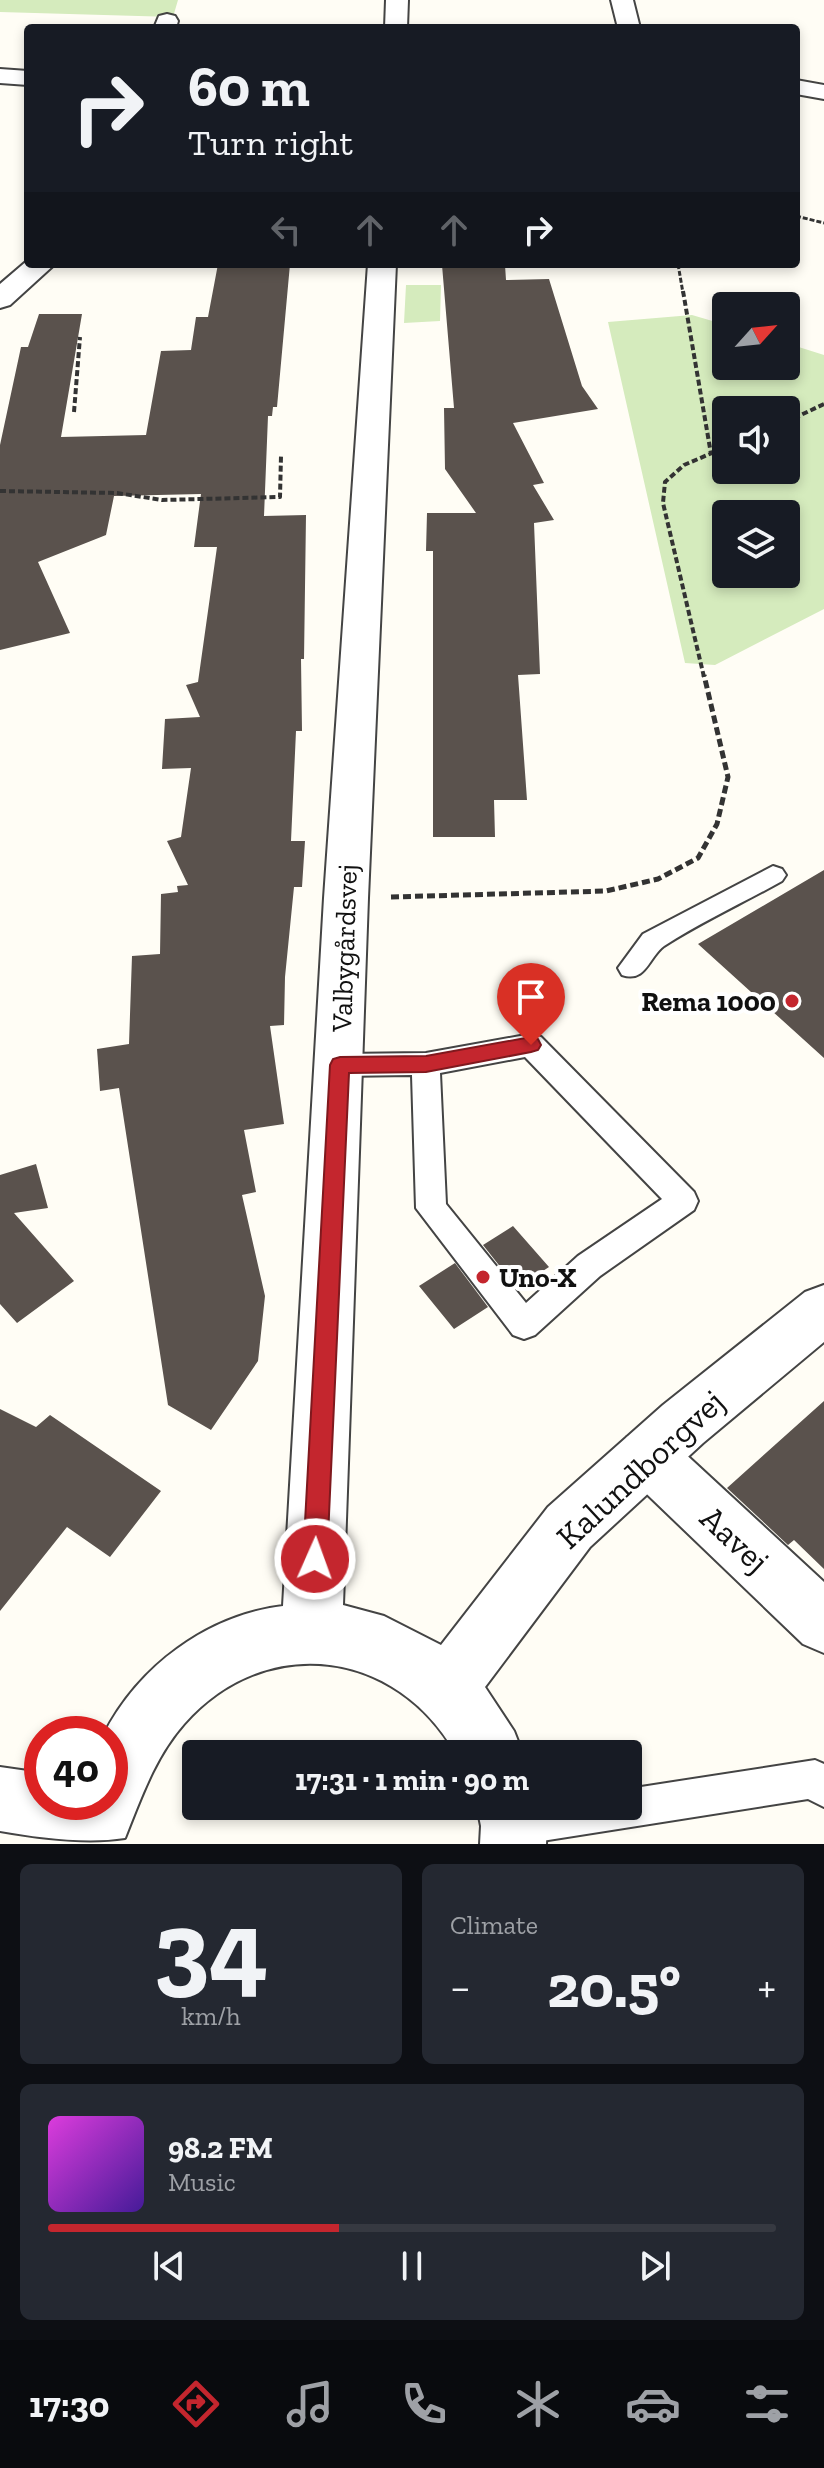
<!DOCTYPE html>
<html lang="en">
<head>
<meta charset="utf-8">
<style>
  :root { --surface:#171b24; --page:#242831; --text:#f1f3f6; --muted:#9ea1a6; --line:#363941; --accent:#c4262e }
  body { margin:0; font-family:"Zilla Slab",serif; background:var(--page); color:var(--text); height:100vh; display:flex; flex-direction:column; font-size:30px; white-space:nowrap }
  * { box-sizing:border-box; margin:0 }
  p { font-size:26px; color:var(--muted) }
  .icon { flex:none; width:44px; height:44px; fill:none; stroke:currentColor; stroke-width:2; stroke-linecap:round; stroke-linejoin:round }
  .map { position:relative; height:1844px; overflow:hidden }
  .details { display:flex; flex-direction:column; gap:20px; padding:20px; background:#0d0f14; flex:1 }
  .details>* { flex:none }
  .top-card { position:absolute; left:24px; top:24px; width:776px; height:244px; border-radius:8px; box-shadow:0 4px 12px #0003; background:#171b24; color:var(--text); overflow:hidden }
  .needle { width:52px; rotate:63deg }
  .tools { position:absolute; left:712px; top:292px; display:grid; gap:16px }
  .tools a { display:grid; place-items:center; width:88px; height:88px; border-radius:8px; background:var(--surface); box-shadow:0 4px 12px #0003; font-size:40px }
  .speed { position:absolute; left:24px; top:1716px; display:flex; gap:16px; font-size:40px; font-weight:700; text-align:center }
  .speed>* { display:grid; place-content:center; width:104px; height:104px; border-radius:50%; background:var(--surface); box-shadow:0 4px 12px #0003; line-height:1 }
  .speed .limit { border:12px solid #d22; background:#fff; color:#111 }
  .pin { position:absolute; display:grid; place-items:center; width:68px; height:68px; color:#fff; margin:-82px -34px; border-radius:50% 50% 50% 0; rotate:-45deg; box-shadow:0 0 8px #0007 }
  .pin .icon { rotate:45deg }
  .me { position:absolute; width:88px; margin:-44px; rotate:2deg; stroke-linejoin:round; filter:drop-shadow(0 0 6px #0008) }
  .turn { display:flex; align-items:center; gap:28px; height:168px; padding:0 32px; font-size:36px }
  .turn .icon { width:104px; height:104px; stroke-width:2.5 }
  .turn b { display:block; font-size:56px; line-height:68px }
  .lanes { display:flex; align-items:center; height:76px; padding:0 32px; background:#0003; justify-content:center; gap:40px; direction:ltr }
  .lanes .off { opacity:.35 }
  .big { font-size:60px; font-weight:700; line-height:1.1 }
  .details .card { flex:1; display:flex; flex-direction:column; justify-content:center; gap:12px; min-width:0; padding:0 28px; border-radius:12px; background:var(--page) }
  .details .dial { align-items:center; gap:0 }
  .dial b { font-size:104px; line-height:1 }
  .song { display:flex; align-items:center; gap:24px }
  .cover { width:96px; height:96px; border-radius:12px; background:linear-gradient(135deg,hsl(300 70% 55%),hsl(260 70% 35%)) }
  .played { height:8px; border-radius:4px; background:linear-gradient(90deg,var(--accent) 40%,var(--line) 40%) }
  .keys { display:flex; justify-content:space-around; direction:ltr }
  .heat { display:flex; justify-content:space-between; align-items:center; font-size:44px; direction:ltr }
  .details .tiles { flex:1; display:grid; gap:20px; grid-template-columns:1fr 1fr }
  .card:last-child { grid-column:span 2 }
  .trip { position:absolute; left:182px; top:1740px; width:460px; height:80px; border-radius:8px; background:var(--surface); box-shadow:0 4px 12px #0003; font-weight:700; line-height:80px; text-align:center }
  .menu { display:flex; height:128px; justify-content:space-around; align-items:center; background:#090b0e; color:var(--muted) }
  .menu .icon { width:56px; height:56px }
  .menu .active { color:var(--accent) }
  .menu b { font-size:36px; color:var(--text) }
  .map>svg:first-child { display:block }
  .green { fill:#d5ebbd; fill-rule:evenodd }
  .building { fill:#5a524d }
  .lines { fill:none; stroke-linecap:round; stroke-linejoin:round }
  .service-casing { stroke:#444; stroke-width:4 }
  .minor-casing { stroke:#444; stroke-width:4 }
  .tertiary-casing { stroke:#444; stroke-width:4 }
  .path-far2 { stroke:#333; stroke-width:3; stroke-dasharray:5 2; stroke-linecap:butt }
  .path-far1 { stroke:#333; stroke-width:4; stroke-dasharray:6 3; stroke-linecap:butt }
  .path { stroke:#333; stroke-width:5; stroke-dasharray:8 4; stroke-linecap:butt }
  .service { fill:#fff; fill-rule:evenodd }
  .minor { fill:#fff; fill-rule:evenodd }
  .tertiary { fill:#fff; fill-rule:evenodd }
  .route { fill:#c4262e; stroke:#7f191e; stroke-width:2 }
  .poi-dot { fill:#c4262e; stroke:#fff; stroke-width:3 }
  .labels { text-anchor:middle; stroke-width:8; stroke-linejoin:round; paint-order:stroke }
  .street-label { font-size:28px; fill:#111; stroke:#fff }
  .poi-label { font-size:28px; font-weight:bold; fill:#111; stroke:#fff; text-anchor:end }
  .near-street-label { font-size:34px; fill:#111; stroke:#fff }
</style>
</head>
<body>
<div class="map">
<svg width="824" height="1844" viewBox="0 0 824 1844">
  <rect width="100%" height="100%" fill="#fffdf5"/>
  <path class="green" d="M0,0H178L173,17L0,12Z
    M406,285H441L440,321L404,323Z
    M692,315L726,325V366H786V343L824,355V609L715,665L685,663L608,322ZM726,410H786V470H726ZM726,514H786V574H726Z"/>
  <path class="building" d="M218,264H290L277,407H273L272,416H268L264,516L306,515L304,659H301L302,731H296L291,841H305L302,887H294L285,977L284,1025L270,1026L284,1124L244,1130L256,1192L242,1195L265,1296L258,1361L211,1430L168,1405L119,1088L100,1091L97,1049L129,1044L132,956L160,954L161,894L178,892L177,886L188,885L167,841L181,837L191,768L162,769L165,719L200,717L186,685L198,682L217,547H194L201,494L114,496L106,535L38,562L70,633L0,650V445L21,347H28L39,314H82L61,437L146,435L161,351L191,350L196,317H208Z
    M442,265H505L506,280L549,279L582,386L598,409L513,423L544,483L533,485L554,520L534,523L540,674L518,675L527,800H494L495,837H433V551H426L427,513H476L445,469L444,408H454Z
    M824,870V1058L698,944Z
    M36,1164L48,1208L14,1213L74,1281L17,1323L0,1304V1175Z
    M513,1226L549,1267L517,1288L483,1245Z
    M455,1263L488,1307L454,1329L419,1286Z
    M824,1401V1569L794,1540L788,1545L727,1488Z
    M0,1409L36,1427L50,1415L161,1491L110,1557L67,1527L0,1611Z"/>
  <g class="lines">
    <g class="service-casing">
      <path id="service" d="M773,866L782,869L786,875L782,881C743,903 701,922 664,946C648,958 646,983 622,975L618,968L643,934Z
        M531,1034L541,1037L694,1192L698,1201L694,1210L600,1276L535,1335L524,1339L513,1335L416,1208L412,1075L340,1076L330,1073L326,1065L330,1057L340,1054L426,1053ZM525,1057L662,1199L578,1256L526,1303L446,1204L440,1073Z
        M815,1760L824,1764V1807L808,1799L523,1844L500,1840L495,1826L500,1812L514,1807L628,1806V1789Z"/>
    </g>
    <g class="minor-casing">
      <path id="minor" d="M611,0H633L640,28H618Z
        M167,14L175,16L178,21L176,28H154L159,16Z
        M0,69L28,71V85L0,83Z
        M796,80L824,85V99L796,94Z
        M28,260V264H55L10,305L0,308V284Z
        M647,1429L667,1437L824,1582V1653L803,1644L627,1475L619,1456L627,1437Z"/>
    </g>
    <g class="tertiary-casing">
      <path id="tertiary" d="M386,0H408L407,28H385Z
        M368,264H396L368,898L343,1605L384,1616L441,1645L548,1507L663,1405L805,1292L824,1285V1342L703,1443L590,1547L485,1687L514,1731L523,1754H456C396,1648 265,1632 184,1724C155,1757 141,1798 125,1838C87,1844 39,1838 0,1831V1767L42,1773V1802H110V1734H104C138,1667 207,1615 283,1606L324,898Z
        M477,1806H541L547,1826L546,1844H480L481,1826Z"/>
    </g>
    <path class="path-far2" d="M796,216L824,223
      M678,264L683,293"/>
    <path class="path-far1" d="M683,291L711,454
      M74,412L80,337
      M786,422L824,404
      M0,491L117,493L162,500L280,497L281,456
      M704,677L663,503L665,482L684,465L726,447"/>
    <path class="path" d="M391,897L606,891L658,879L698,858L717,824L728,777L704,675"/>
    <use href="#service" class="service"/>
    <use href="#minor" class="minor"/>
    <use href="#tertiary" class="tertiary"/>
  </g>
  <path class="route" d="M531,1037L538,1039L541,1045L538,1050L531,1052L426,1072L349,1073L327,1559L324,1568L315,1571L307,1568L303,1559L330,1065L333,1059L340,1057L426,1056Z"/>
  <g class="poi-dot">
    <circle cx="792" cy="1001" r="8"/>
    <circle cx="483" cy="1277" r="8"/>
  </g>
  <g class="labels">
    <g class="street-label">
      <text transform="translate(344 948) rotate(-88)" y="10">Valbygårdsvej</text>
    </g>
    <g class="poi-label">
      <text x="776" y="1011">Rema 1000</text>
      <text x="499" y="1287" text-anchor="start">Uno-X</text>
    </g>
    <g class="near-street-label">
      <text transform="translate(640 1469) rotate(-43)" y="12">Kalundborgvej</text>
      <text transform="translate(735 1539) rotate(43)" y="12">Aavej</text>
    </g>
  </g>
</svg>
<div class="tools">
<a><svg class="needle" viewBox="-14 -14 28 28"><path d="M0-13l5 13h-10z" fill="#e53935"/><path d="M0 13l5-13h-10z" fill="#9ea1a6"/></svg></a>
<a><svg class="icon" aria-label="sound" viewBox="0 0 24 24"><path d="M4 9h4l5-4v14l-5-4H4zM17 9q2 3 0 6"/></svg></a>
<a><svg class="icon" aria-label="layers" viewBox="0 0 24 24"><path d="M12 4l9 5-9 5-9-5zM3 14l9 5 9-5"/></svg></a>
</div>
<div class="speed"><div class="limit">40</div></div>
<div class="pin" style="left:531px;top:1045px;background:#d93025"><svg class="icon" aria-label="arrive" viewBox="0 0 24 24"><path d="M6 21V4h12l-3 4 3 4H6"/></svg></div>
<svg class="me" style="left:315px;top:1559px" viewBox="-20 -20 40 40"><circle r="17" fill="#c4262e" stroke="#fff" stroke-width="3"/><path d="M0-11L8 9 0 5-8 9z" fill="#fff"/></svg>
<div class="trip">17:31 · 1 min · 90 m</div>
<div class="top-card">
<div class="turn"><svg class="icon" aria-label="right" viewBox="0 0 24 24"><path d="M7 20v-9h11M14 6l5 5-5 5"/></svg><div><b>60 m</b>Turn right</div></div>
<div class="lanes"><svg class="icon off" aria-label="left" viewBox="0 0 24 24"><path d="M17 20v-9H6M10 6l-5 5 5 5"/></svg><svg class="icon off" aria-label="ahead" viewBox="0 0 24 24"><path d="M12 20V5M6 11l6-6 6 6"/></svg><svg class="icon off" aria-label="ahead" viewBox="0 0 24 24"><path d="M12 20V5M6 11l6-6 6 6"/></svg><svg class="icon" aria-label="right" viewBox="0 0 24 24"><path d="M7 20v-9h11M14 6l5 5-5 5"/></svg></div>
</div>
</div>
<section class="details">
<div class="tiles">
<div class="card dial"><b>34</b><p>km/h</p></div>
<div class="card"><p>Climate</p>
<div class="heat"><a>−</a><b class="big">20.5°</b><a>+</a></div>
</div>
<div class="card">
<div class="song"><i class="cover"></i><div><b>98.2 FM</b><p>Music</p></div></div>
<div class="played"></div>
<div class="keys"><svg class="icon" aria-label="previous" viewBox="0 0 24 24"><path d="M18 5L8 12l10 7zM5 5v14"/></svg><svg class="icon" aria-label="pause" viewBox="0 0 24 24"><path d="M8 5v14M16 5v14"/></svg><svg class="icon" aria-label="next" viewBox="0 0 24 24"><path d="M6 5l10 7-10 7zM19 5v14"/></svg></div>
</div>
</div>
</section>
<nav class="menu">
<b>17:30</b>
<svg class="icon active" aria-label="directions" viewBox="0 0 24 24"><path d="M12 3l9 9-9 9-9-9zM9 14v-3h6M13 9l2 2-2 2"/></svg>
<svg class="icon" aria-label="music" viewBox="0 0 24 24"><path d="M9 18V5l10-2v13"/><circle cx="6" cy="18" r="3"/><circle cx="16" cy="16" r="3"/></svg>
<svg class="icon" aria-label="phone" viewBox="0 0 24 24"><path d="M5 4h4l2 5-3 2q2 4 5 5l2-3 5 2v4C11 20 4 13 5 4z"/></svg>
<svg class="icon" aria-label="climate" viewBox="0 0 24 24"><path d="M12 3v18M4 7l16 10M4 17L20 7"/></svg>
<svg class="icon" aria-label="car" viewBox="0 0 24 24"><path d="M5 17H2v-5l4-1 3-4h7l3 4 3 1v5h-3M9 17h6M6 11h13"/><circle cx="7" cy="17" r="2"/><circle cx="17" cy="17" r="2"/></svg>
<svg class="icon" aria-label="filters" viewBox="0 0 24 24"><path d="M4 7h16M4 17h16"/><circle cx="9" cy="7" r="2"/><circle cx="15" cy="17" r="2"/></svg>
</nav>
</body>
</html>
